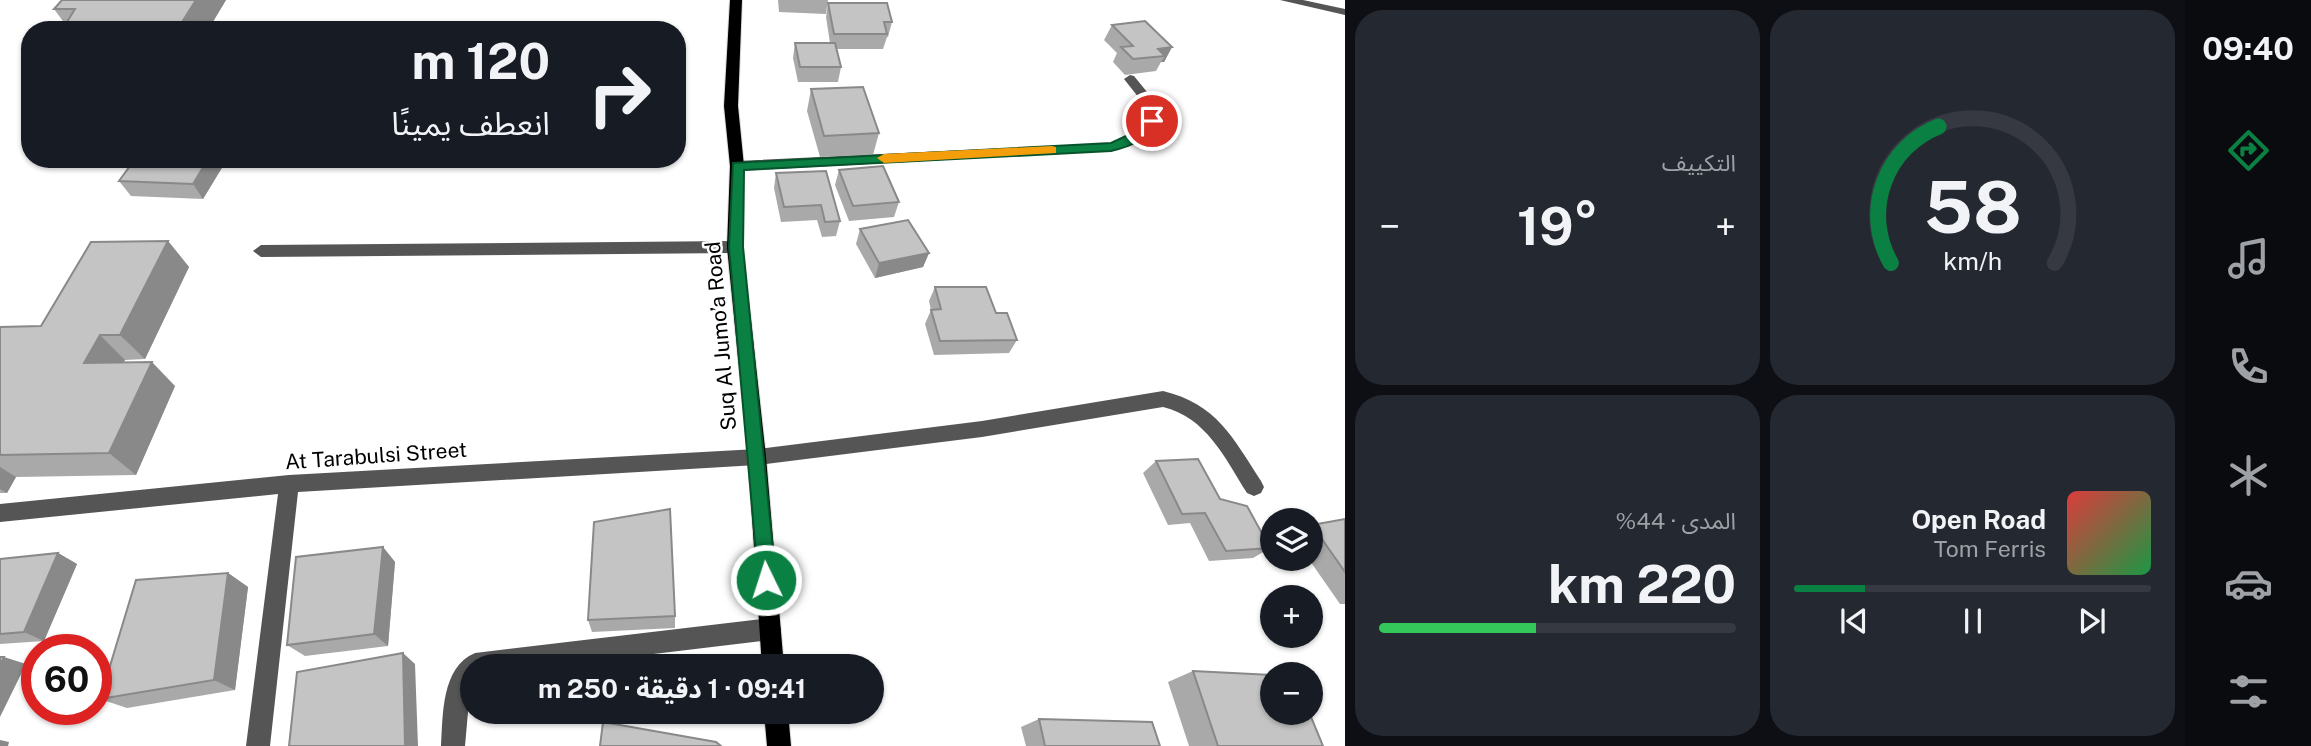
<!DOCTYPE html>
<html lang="ar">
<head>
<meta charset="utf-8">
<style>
  :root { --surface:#171b24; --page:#242831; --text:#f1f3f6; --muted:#9ea1a6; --line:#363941; --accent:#0b8043 }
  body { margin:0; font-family:"Public Sans","Noto Sans Arabic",sans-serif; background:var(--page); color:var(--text); direction:rtl; height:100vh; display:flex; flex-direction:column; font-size:26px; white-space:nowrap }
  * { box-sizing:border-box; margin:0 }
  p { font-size:23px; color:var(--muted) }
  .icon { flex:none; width:38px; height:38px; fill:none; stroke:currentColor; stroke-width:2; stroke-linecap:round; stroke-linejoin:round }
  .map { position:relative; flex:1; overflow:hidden; direction:ltr }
  .side { display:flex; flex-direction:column; gap:10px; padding:10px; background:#0d0f14; width:840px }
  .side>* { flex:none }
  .banner { position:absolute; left:21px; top:21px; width:665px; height:147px; border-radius:28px; box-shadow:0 2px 5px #0004; direction:rtl; background:#171b24; color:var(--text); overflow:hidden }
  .tools { position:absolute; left:1260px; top:508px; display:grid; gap:14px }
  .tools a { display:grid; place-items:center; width:63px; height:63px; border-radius:50%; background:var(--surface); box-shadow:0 2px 5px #0004; font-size:35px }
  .speed { position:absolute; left:21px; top:634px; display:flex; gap:14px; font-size:35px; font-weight:700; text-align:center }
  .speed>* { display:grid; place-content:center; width:91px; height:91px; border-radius:50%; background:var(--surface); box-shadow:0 2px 5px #0004; line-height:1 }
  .speed .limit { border:10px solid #d22; background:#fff; color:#111 }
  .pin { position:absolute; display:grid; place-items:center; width:60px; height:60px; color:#fff; margin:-30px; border:4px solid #fff; border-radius:50%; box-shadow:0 2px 7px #0007 }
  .me { position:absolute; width:77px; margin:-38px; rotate:356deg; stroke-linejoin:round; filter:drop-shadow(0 0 5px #0008) }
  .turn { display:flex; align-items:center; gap:24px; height:147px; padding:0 21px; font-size:32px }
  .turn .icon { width:91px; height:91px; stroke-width:2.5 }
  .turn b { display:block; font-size:49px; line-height:60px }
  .big { font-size:52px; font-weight:700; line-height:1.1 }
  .side .tile { flex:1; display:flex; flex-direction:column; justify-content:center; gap:10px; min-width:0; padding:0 24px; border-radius:28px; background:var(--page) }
  .side .dial { align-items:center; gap:0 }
  .dial svg { height:182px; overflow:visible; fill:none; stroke:var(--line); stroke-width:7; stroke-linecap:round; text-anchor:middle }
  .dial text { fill:var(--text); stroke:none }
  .song { display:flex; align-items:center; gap:21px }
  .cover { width:84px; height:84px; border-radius:10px; background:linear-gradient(135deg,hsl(0 70% 55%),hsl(140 70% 35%)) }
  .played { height:7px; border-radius:4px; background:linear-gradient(90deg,var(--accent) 20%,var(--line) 20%) }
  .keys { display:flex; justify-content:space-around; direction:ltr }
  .heat { display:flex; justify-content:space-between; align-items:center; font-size:38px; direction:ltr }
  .charge { height:10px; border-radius:5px; background:linear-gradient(90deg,#34c759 44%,var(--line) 0) }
  .side .tiles { flex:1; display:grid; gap:10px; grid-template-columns:repeat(2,1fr) }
  .trip { position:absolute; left:460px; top:654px; width:424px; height:70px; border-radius:35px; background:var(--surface); box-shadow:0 2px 5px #0004; font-weight:700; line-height:70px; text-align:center; direction:rtl }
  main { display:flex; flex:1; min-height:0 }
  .menu { display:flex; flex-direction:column; width:126px; justify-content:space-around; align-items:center; background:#090b0e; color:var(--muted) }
  .menu .icon { width:49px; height:49px }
  .menu .on { color:var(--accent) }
  .menu b { font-size:32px; color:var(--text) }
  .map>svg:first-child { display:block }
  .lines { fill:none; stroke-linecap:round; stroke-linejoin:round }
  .major-casing { stroke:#dbdbdb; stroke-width:2 }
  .minor { fill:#555; fill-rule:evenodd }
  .major { fill:#000; fill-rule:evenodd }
  .wall { fill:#a9a9a9 }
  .shaded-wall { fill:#898989 }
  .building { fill:#c4c4c4; stroke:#898989; stroke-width:2 }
  .route { fill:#0b8043; stroke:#07532c; stroke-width:2 }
  .slow { fill:#f59e0b }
  .labels { text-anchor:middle; stroke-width:5; stroke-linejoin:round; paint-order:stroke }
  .street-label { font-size:21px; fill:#000; stroke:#fff }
</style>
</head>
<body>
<main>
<nav class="menu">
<b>09:40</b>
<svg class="icon on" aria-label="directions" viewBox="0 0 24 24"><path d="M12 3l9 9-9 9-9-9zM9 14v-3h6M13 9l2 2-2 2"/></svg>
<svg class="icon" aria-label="music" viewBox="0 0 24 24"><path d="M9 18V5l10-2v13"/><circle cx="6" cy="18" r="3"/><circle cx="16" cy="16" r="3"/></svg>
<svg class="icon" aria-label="phone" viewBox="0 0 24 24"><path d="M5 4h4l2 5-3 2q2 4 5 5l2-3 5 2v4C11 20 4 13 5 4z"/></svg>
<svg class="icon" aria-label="climate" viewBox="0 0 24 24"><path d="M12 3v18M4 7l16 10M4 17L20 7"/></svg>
<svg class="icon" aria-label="car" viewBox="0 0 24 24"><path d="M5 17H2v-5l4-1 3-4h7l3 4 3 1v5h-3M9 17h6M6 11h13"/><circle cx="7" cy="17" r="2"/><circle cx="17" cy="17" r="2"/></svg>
<svg class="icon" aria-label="filters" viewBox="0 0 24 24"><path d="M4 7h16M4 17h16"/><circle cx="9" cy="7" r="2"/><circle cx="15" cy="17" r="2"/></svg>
</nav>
<section class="side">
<div class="tiles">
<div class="tile dial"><svg viewBox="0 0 100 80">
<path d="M14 69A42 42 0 1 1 86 69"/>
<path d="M14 69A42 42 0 0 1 35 9" stroke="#0b8043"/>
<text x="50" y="56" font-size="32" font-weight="700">58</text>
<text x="50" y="72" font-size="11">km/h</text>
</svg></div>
<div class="tile"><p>التكييف</p>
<div class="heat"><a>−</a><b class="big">19°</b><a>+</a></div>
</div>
<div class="tile">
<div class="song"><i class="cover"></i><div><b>Open Road</b><p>Tom Ferris</p></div></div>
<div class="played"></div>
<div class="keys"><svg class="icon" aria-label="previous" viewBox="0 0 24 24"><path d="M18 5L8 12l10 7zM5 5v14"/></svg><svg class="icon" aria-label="pause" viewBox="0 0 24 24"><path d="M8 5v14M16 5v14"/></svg><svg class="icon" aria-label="next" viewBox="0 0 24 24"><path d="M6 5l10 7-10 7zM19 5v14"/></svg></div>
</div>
<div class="tile"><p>المدى · 44%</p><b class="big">220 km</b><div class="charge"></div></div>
</div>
</section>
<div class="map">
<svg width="1345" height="746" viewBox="0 0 1345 746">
  <rect width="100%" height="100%" fill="#fff"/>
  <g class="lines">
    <g class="major-casing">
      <path id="major" d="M730,0H742L738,106L744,166L743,247L766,457L784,667H762L748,457L727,247L730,166L724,106Z
        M764,712H788L791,746H767Z"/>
    </g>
    <path class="minor" d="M1280,0H1303L1345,9V15Z
      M1130,75L1134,76L1156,103L1159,121L1139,142L1111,151L737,171L730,166L737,161L1111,143L1129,135L1145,121L1143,103L1124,79Z
      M735,241L743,247L735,253L261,257L253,251L261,245Z
      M1163,391C1217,404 1233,438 1261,481L1264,487L1261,493L1254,496L1247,493C1225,458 1206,417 1163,407L982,437L757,465L298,492L270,746H246L278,494L0,522V504L289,475L757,449L982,421Z
      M770,618L778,621L781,629L778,637L770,640L545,667H472L465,746H441C443,716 441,667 475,653Z"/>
    <use href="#major" class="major"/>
  </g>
  <path class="wall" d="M62,0H226L208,30H62L65,24L54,9Z
    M778,0H828L826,14L779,12Z
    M828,3L892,22L888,37H887L883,49H837L841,67L838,82H798L793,58L795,43H830L826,17Z
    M1112,25L1172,47L1164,62H1161L1156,71L1125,75L1113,62L1117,53L1104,40Z
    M811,89L879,133L873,155L820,157L807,111Z
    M223,166L203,199L131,196L119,181Z
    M839,170L899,202L894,217L849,221L835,185Z
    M826,171L840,221L836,236L822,237L817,220L781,222L774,188L776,173Z
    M860,229L929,253L923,267L875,278L856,244Z
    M168,241L189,267L145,359L125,360L123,362L175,386L136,475L16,477L7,493H0V327L41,326Z
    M935,287L996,313L1017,340L1009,353L934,355L925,324L931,310L929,301Z
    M1156,461L1220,499L1270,548L1253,558L1209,561L1190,523L1168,525L1143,473Z
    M1345,519V604H1340L1308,558H1311V525Z
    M383,547L395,562L388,646L305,656L287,645Z
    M58,553L77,564L44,641L0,644V559Z
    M228,573L248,587L235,690L127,708L100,699Z
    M675,616V628L592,632L588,620Z
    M1193,671L1323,746H1189L1168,682Z
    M1039,719L1160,746H1026L1021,727Z"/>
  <path class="shaded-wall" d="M196,0H226L208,30H177Z
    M1172,47L1164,62H1161L1165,56L1158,49Z
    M208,159H218L223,166L203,199L193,184Z
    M168,241L189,267L145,359L120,335Z
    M929,253L923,267L875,278L879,263Z
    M100,335L125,360L111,387L84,363Z
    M152,362L175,386L136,475L109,453Z
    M0,467L16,477L7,493L0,489Z
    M383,547L395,562L388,646L374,634Z
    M58,553L77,564L44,641L24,632Z
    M228,573L248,587L235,690L214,680Z
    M403,653L415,664L418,746H405Z
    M4,657L26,664L0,717V665Z
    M0,740L9,742L8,746H0Z"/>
  <path class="building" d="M62,0H196L177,30H62L75,9H54Z
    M828,3H887L892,22H884L887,34H834Z
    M1145,21L1172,47L1158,49L1165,56L1133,59L1121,47L1133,46L1112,25Z
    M795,43H835L841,67H800Z
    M863,87L879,133L824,136L811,89Z
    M135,159H208L193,184L119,181Z
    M883,166L899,202L853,206L839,170Z
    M826,171L840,221L825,222L821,205L784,207L776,173Z
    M908,220L929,253L879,263L860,229Z
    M168,241L120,335H100L84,363L152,362L109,453L0,455V327L41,326L91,242Z
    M935,287H986L996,313H1007L1017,340L940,341L931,310L941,309Z
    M1198,459L1220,499L1247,506L1270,548L1226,551L1205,513L1182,514L1156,461Z
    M670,509L675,616L588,620L594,522Z
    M1345,519V572L1312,525Z
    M383,547L374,634L287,645L296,557Z
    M58,553L24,632L0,634V559Z
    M228,573L214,680L100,699L136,580Z
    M403,653L405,746H289L297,672Z
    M0,657H4L0,665Z
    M1193,671L1272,675V712H1309L1323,746H1218Z
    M1039,719L1152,722L1160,746H1045Z
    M603,722L716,742L721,746H600Z"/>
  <path class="route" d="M1147,118L1158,121C1145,140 1133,146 1111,151L744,170L743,247L776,580L773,587L766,589L759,587L729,247L733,163L1111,143L1137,131Z"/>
  <path class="slow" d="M1052,146L1056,147V153L884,163L877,158L884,154Z"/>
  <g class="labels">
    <g class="street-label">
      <text transform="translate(721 336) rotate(-95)" y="7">Suq Al Jumo’a Road</text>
      <text transform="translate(376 456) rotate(-4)" y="7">At Tarabulsi Street</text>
    </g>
  </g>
</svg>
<div class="tools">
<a><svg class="icon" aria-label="layers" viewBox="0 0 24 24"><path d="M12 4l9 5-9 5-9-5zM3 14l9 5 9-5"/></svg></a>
<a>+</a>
<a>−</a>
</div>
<div class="speed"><div class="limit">60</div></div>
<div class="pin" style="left:1152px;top:121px;background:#d93025"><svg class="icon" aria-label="arrive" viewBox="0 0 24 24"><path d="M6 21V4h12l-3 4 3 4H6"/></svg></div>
<svg class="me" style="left:766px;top:580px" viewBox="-20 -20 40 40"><circle r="17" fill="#0b8043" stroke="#fff" stroke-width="3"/><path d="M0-11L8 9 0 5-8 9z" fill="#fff"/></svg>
<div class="trip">09:41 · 1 دقيقة · 250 m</div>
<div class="banner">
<div class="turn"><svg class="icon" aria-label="right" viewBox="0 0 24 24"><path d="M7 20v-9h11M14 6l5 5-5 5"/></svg><div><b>120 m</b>انعطف يمينًا</div></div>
</div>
</div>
</main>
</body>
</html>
